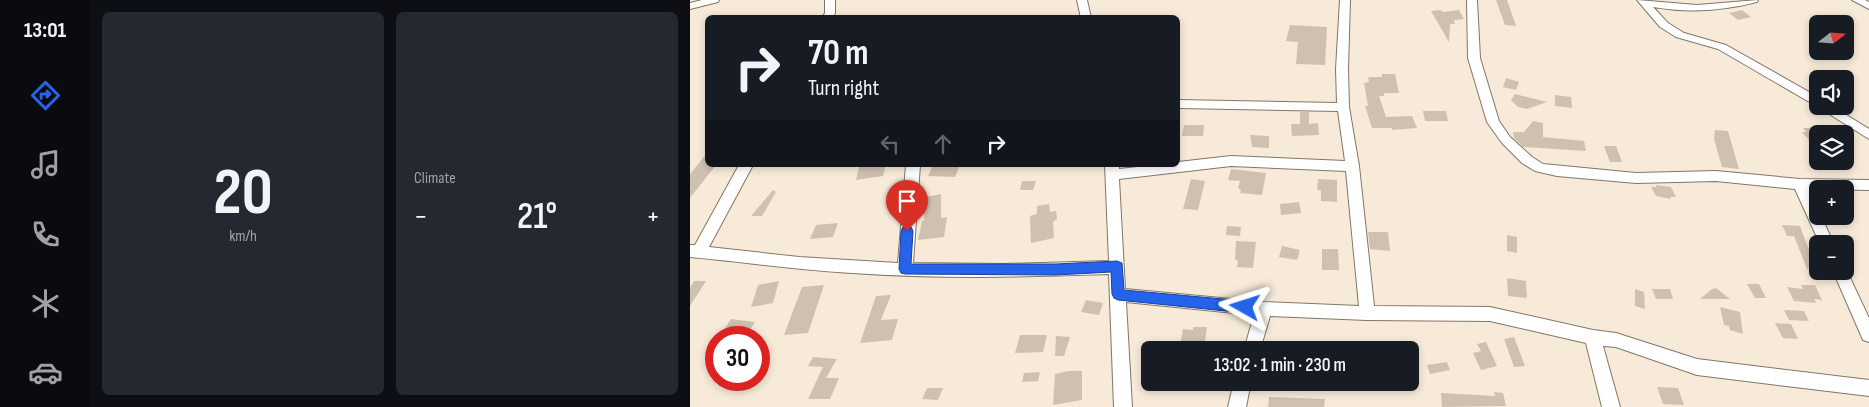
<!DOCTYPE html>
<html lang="en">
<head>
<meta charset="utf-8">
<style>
  :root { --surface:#171b24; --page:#242831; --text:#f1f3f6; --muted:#9ea1a6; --accent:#2563eb }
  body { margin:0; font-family:"Sofia Sans Condensed",sans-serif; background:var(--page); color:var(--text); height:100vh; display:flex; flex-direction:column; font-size:19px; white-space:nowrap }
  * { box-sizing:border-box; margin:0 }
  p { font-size:16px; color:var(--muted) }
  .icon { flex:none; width:28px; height:28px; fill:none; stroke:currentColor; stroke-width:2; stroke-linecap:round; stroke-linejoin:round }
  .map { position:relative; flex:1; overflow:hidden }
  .panel { display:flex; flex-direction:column; gap:12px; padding:12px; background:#0d0f14; width:600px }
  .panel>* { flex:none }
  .top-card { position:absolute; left:15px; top:15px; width:475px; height:152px; border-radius:8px; box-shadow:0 2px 8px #0003; background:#171b24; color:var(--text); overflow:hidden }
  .needle { width:32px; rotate:73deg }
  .tools { position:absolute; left:1119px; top:15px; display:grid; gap:10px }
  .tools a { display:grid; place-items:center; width:45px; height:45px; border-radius:8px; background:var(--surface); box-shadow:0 2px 8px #0003; font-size:25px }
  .speed { position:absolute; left:15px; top:326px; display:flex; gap:10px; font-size:25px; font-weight:700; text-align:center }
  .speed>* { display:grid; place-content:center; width:65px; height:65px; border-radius:50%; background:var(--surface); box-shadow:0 2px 8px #0003; line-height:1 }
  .speed .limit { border:8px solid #d22; background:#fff; color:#111 }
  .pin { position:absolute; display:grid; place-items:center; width:42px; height:42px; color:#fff; margin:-51px -21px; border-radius:50% 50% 50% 0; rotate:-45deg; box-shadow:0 0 5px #0007 }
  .pin .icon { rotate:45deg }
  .me { position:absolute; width:55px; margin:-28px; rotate:276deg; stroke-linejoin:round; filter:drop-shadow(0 0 4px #0008) }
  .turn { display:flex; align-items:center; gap:18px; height:105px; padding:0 20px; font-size:22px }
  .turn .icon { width:65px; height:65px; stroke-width:2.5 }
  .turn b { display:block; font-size:35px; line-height:42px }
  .lanes { display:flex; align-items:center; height:48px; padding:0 20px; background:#0003; justify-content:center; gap:25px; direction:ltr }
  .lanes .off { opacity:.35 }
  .big { font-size:38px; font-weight:600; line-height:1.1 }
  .panel .tile { flex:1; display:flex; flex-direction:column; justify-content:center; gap:8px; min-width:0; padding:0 18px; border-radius:8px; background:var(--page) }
  .panel .dial { align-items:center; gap:0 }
  .dial b { font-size:65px; line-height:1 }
  .heat { display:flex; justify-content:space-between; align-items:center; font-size:28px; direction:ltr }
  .panel .tiles { flex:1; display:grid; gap:12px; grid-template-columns:repeat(2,1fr) }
  .trip { position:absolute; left:451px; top:341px; width:278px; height:50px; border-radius:8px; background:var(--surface); box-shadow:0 2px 8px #0003; font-weight:600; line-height:50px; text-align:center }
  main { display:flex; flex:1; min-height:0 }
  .tab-bar { display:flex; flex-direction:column; width:90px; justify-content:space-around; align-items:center; background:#090b0e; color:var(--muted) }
  .tab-bar .icon { width:35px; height:35px }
  .tab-bar .active { color:var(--accent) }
  .tab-bar b { font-size:22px; color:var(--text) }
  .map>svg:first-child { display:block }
  .building { fill:#cec1b0 }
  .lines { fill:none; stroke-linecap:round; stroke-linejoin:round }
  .street-casing { stroke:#827667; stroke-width:2 }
  .street { fill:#fff; fill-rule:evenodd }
  .route { fill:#2563eb; stroke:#184099 }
</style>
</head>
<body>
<main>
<nav class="tab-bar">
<b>13:01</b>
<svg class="icon active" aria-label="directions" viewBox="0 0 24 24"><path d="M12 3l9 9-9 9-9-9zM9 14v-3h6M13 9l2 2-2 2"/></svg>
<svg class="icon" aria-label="music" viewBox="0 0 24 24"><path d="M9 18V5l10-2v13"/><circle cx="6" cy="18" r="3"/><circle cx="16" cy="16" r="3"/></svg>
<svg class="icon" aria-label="phone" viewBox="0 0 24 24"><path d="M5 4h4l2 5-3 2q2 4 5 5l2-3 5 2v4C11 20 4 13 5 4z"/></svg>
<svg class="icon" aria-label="climate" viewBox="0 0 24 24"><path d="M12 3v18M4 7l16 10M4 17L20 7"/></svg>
<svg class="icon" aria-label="car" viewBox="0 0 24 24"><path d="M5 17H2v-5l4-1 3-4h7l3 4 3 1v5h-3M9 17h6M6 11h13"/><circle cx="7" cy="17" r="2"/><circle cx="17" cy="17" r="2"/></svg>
</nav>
<section class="panel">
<div class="tiles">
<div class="tile dial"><b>20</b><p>km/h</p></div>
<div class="tile"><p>Climate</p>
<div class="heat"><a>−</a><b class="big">21°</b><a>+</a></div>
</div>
</div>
</section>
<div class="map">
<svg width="1179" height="407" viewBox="0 0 1179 407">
  <rect width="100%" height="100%" fill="#f7ead9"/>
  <path class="building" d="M806,0H817L826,26L815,25Z
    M750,10L753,12L769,10L774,19L764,20L765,24H760L759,42L741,11Z
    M1052,10L1061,17L1048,20L1039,13Z
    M600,25L637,27L635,65L606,64L608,42L596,41Z
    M692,74H705L709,93H694V96H689L696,117L722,116L727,128L702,130V128H682L675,106H678L674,83L679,82L678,77H692Z
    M816,78L829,82L826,90L813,87Z
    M825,94L857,102L837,109L828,107L821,100Z
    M865,95L881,97L882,108L865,106Z
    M733,111H756L758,121H735Z
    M610,112H619V124L628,123L629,135L602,136L601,124H610Z
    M843,121L853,123V137L894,141L896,151L833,147L824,138L823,132H834Z
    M494,125H514L513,136H492Z
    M1113,128H1128V150L1112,132H1116Z
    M1025,130L1038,131L1049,169L1032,167L1024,139Z
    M560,135L579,136V148L562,147Z
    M914,146H926L932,162H920Z
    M18,152V165H26L0,198V174Z
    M185,165H196L193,176L166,180L169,167Z
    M243,165H270L265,177L238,176Z
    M541,169L576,173L572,195L550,193L551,190L548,188L550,181L538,180Z
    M501,179L515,181L508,210L493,209Z
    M628,179L647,180V202L631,201V190H627Z
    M332,181H346L343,190H330Z
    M966,185L981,187L986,197H980L981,199L966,196L961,187H966Z
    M83,190L86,192L72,216H61Z
    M251,194V218L257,217L254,237L228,240L232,221H234L235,197Z
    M609,202L611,213L591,215L590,204Z
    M359,204L360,212L366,211L367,219L363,222L364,238L341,243L340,216L347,214V206Z
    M148,223L143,237L120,239L126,225Z
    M1092,225L1110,226L1125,266L1117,269L1104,236H1097Z
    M537,226L551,227L550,236L536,235Z
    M678,232H698L700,251L680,249Z
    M817,235L827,237V253L817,251Z
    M546,241L566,242L563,268L547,267L548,261L545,259Z
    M592,246L610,250L607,260L589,257Z
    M632,249H648L649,270H632Z
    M817,278L836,281L837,298L818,296Z
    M4,281H16L0,306V288Z
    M89,281L83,303L61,307L68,285Z
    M1057,284H1069L1076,298H1065Z
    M134,285L118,333L94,335L112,287Z
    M1111,285H1125L1132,300L1124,299L1126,303L1104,301L1097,287L1113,289Z
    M1026,288L1040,299H1010L1022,289Z
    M945,289L954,292L955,309L945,306Z
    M962,289H980L983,299H966Z
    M201,295L191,320L208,319L202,340L170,343L186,296Z
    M396,300L413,303L409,315L391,312Z
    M1030,307L1050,312L1053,334L1040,330L1039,326L1034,325Z
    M1094,310L1114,311L1119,321L1099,320Z
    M41,319L65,322L59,331L35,328Z
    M1085,323L1101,324L1108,339L1093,338Z
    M503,327H517L514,347L502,348L503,342L491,341L493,329L503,330Z
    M330,335H357L353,352L325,353Z
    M366,336L380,337L374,356H365Z
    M824,337L835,366L824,367L814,339Z
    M796,342L807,366L791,370L783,353L791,351L787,344Z
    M123,357L147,359L136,378H149L140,399H118L133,367L118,366Z
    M757,362L760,370L740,374L737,365Z
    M379,371H392V400L363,405L365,374Z
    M350,372L348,381L332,382L334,373Z
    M967,387L988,388L994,405L973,404Z
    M237,388H253L248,400L232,399Z
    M804,392L813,393L816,406L752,407L751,393L805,396Z
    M579,397L635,399L634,407H578Z"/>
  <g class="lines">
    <g class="street-casing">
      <path id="street" d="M12,0H29L28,2L0,9V3Z
        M135,0H145V13L143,18H132L135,13Z
        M387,0H397L401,18H391Z
        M650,0H660L658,69L659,107L669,166L684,306L800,307L903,330L926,333L1007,359L1179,380V396L1007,375L926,347L913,346L930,407H912L896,343L800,321L677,320L580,316L570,350H554L564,315L436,302L442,407H424L419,274C334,277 248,279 162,273C108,270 54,262 0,257V245H5L49,165H63L19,247L109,257L208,263L216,165H230L223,263L314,264L419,261L415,165H429V169L466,165H488V162L541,156L655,161L648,111L488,108V100L647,103L646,69ZM541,166L656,171L669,306L574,302L435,289L429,179Z
        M777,0H787L790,58L809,121L820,137L842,157L853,164L946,173L1026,171L1110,179L1179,180V190L1119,189L1128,208V216H1131L1144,244H1130L1105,189L1026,181L946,183L867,176L845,171L832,163L812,143L797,122L778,58Z
        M947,0L1007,5L1068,0L1067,2C1032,11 998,13 963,7L978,23L994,33L1036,45L1128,97V106H1142L1179,129V139L1128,107L1028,49L986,37L970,27Z
        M1162,0H1175L1179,2V9Z
        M1155,267L1179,318V342L1173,340L1143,271H1155Z
        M544,382H561L556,407H538Z"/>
    </g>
    <use href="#street" class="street"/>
  </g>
  <path class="route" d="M217,226L221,227L223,231L221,264H366L427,261L432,263L434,290L555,301L560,303L562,307L560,311L555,313L428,300L424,298L422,294L421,272L366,275L215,274L211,273L209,269L211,231L213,227Z"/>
</svg>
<div class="tools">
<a><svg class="needle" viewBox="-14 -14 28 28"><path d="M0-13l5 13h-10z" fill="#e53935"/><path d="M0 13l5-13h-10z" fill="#9ea1a6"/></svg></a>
<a><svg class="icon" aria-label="sound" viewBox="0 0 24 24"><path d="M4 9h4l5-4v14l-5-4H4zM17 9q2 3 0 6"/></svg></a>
<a><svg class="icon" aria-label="layers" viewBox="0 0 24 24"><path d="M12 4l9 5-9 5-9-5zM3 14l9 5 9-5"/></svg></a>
<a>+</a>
<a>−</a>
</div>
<div class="speed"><div class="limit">30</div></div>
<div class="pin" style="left:217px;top:231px;background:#d93025"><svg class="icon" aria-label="arrive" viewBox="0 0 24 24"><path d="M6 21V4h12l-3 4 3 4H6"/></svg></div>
<svg class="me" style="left:555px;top:307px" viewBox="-20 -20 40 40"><path d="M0-17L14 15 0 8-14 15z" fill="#2563eb" stroke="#fff" stroke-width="4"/></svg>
<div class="trip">13:02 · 1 min · 230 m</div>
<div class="top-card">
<div class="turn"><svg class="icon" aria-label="right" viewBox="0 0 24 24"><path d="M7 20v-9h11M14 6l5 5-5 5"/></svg><div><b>70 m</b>Turn right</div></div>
<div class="lanes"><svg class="icon off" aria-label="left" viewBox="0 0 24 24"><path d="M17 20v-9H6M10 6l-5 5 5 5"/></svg><svg class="icon off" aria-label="ahead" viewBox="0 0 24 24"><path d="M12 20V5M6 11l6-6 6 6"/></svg><svg class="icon" aria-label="right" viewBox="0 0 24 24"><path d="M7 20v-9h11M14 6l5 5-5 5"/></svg></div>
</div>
</div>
</main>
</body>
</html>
